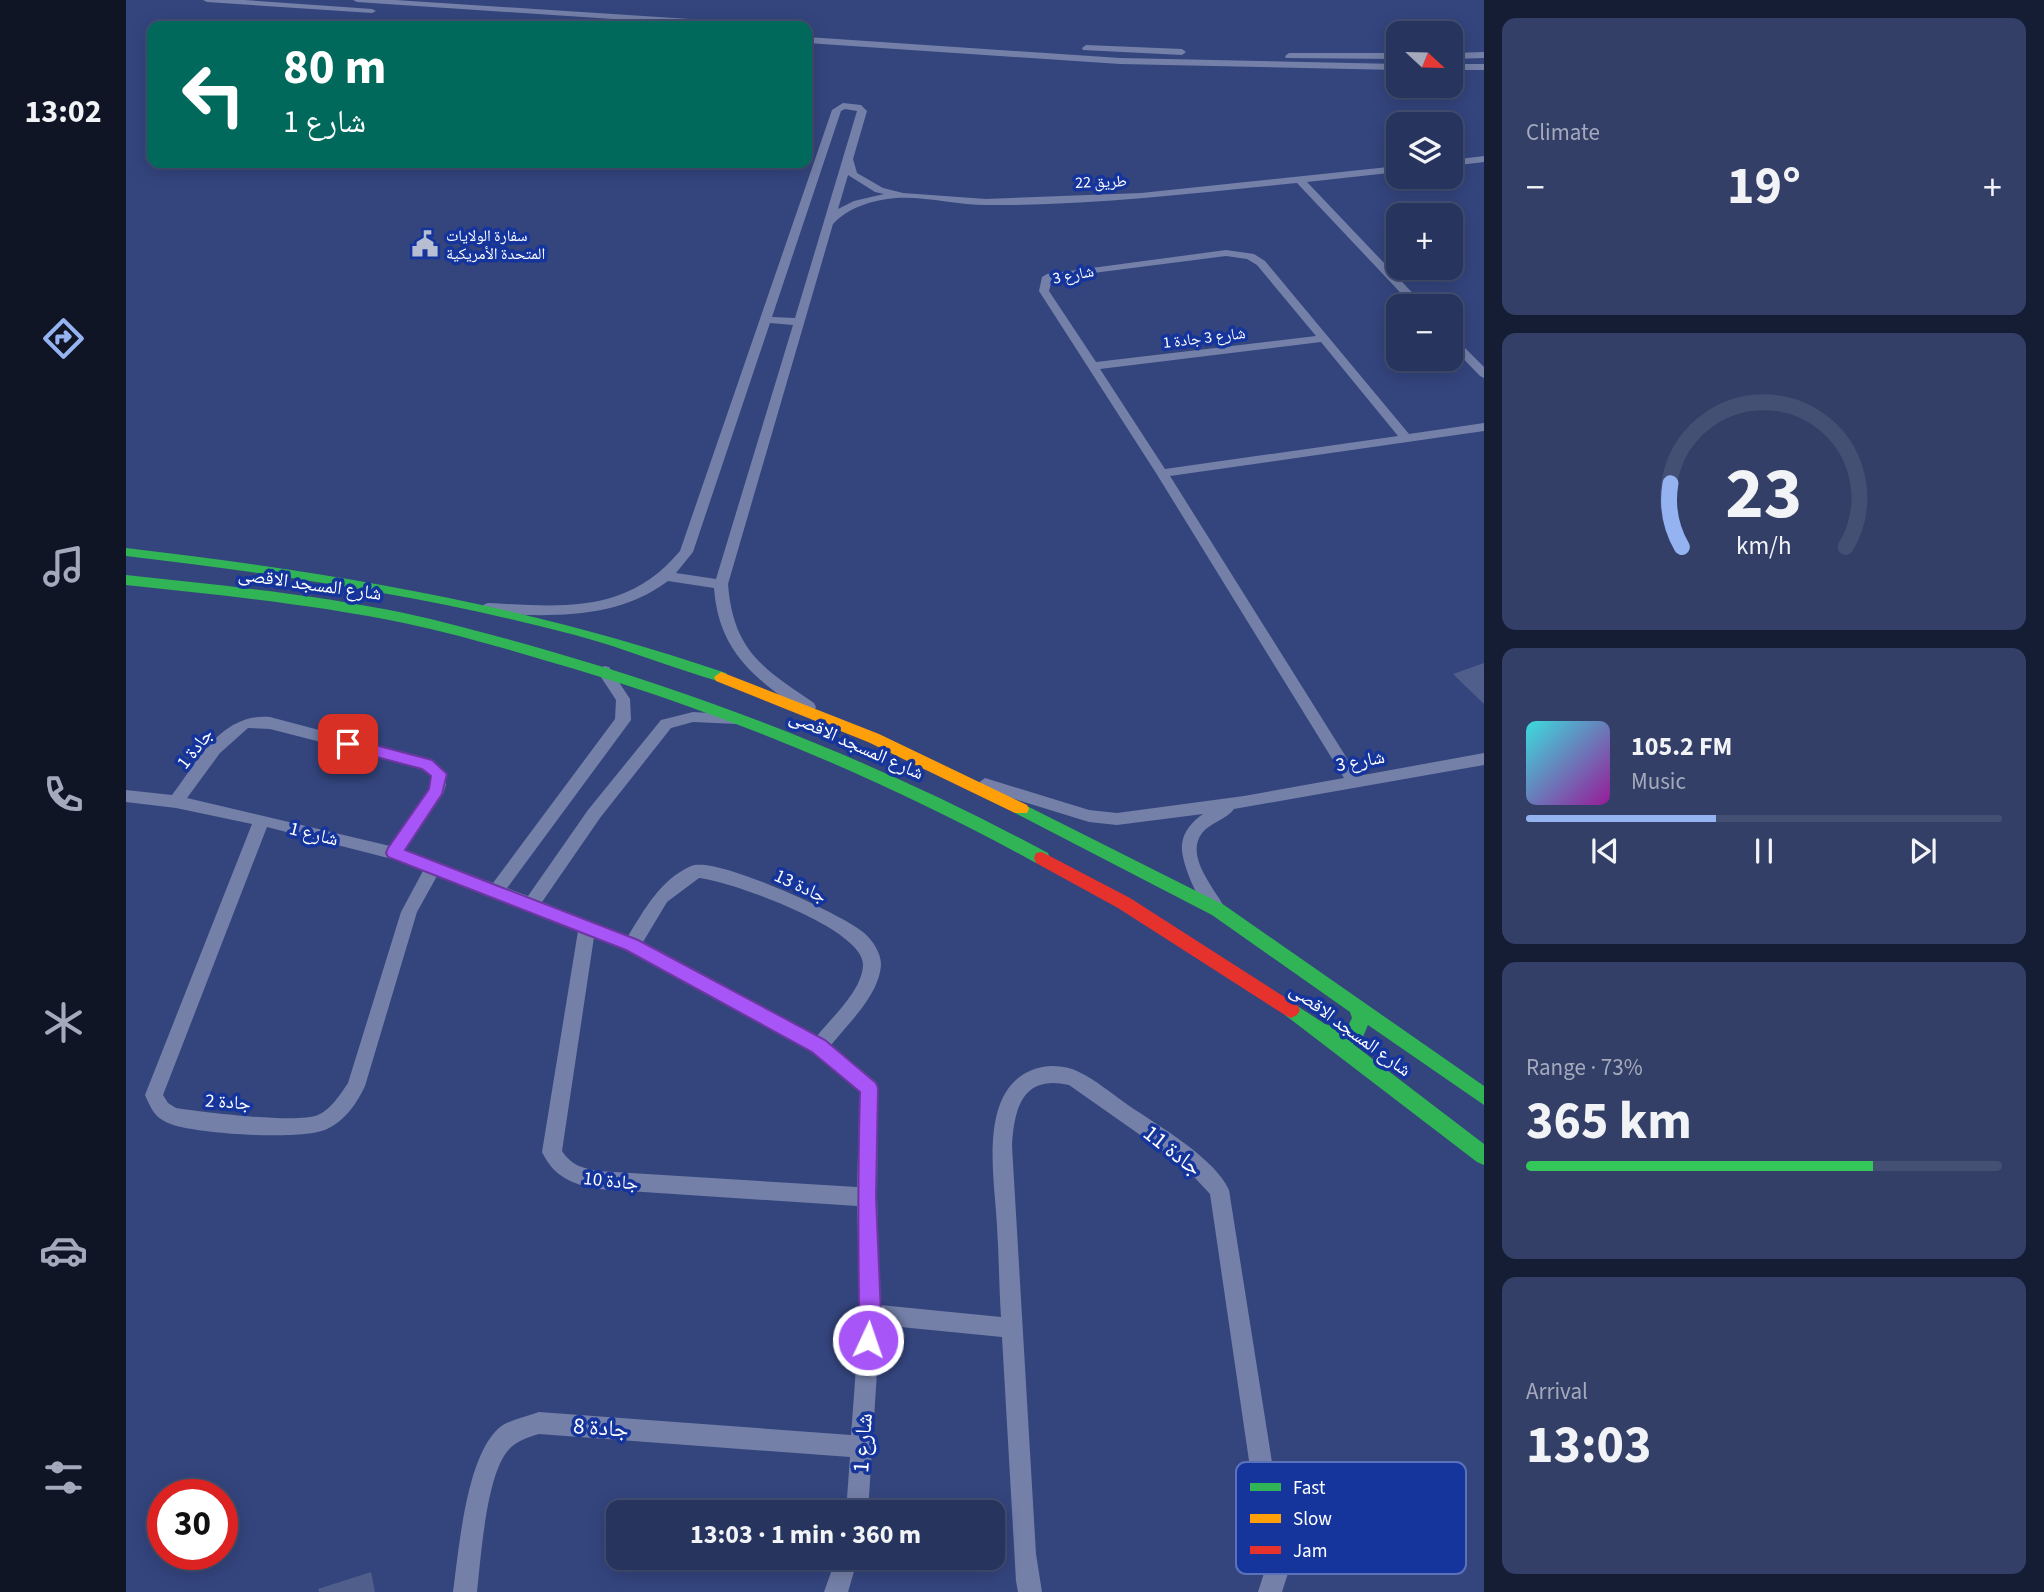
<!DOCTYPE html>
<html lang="en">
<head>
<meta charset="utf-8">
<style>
  :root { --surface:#27345e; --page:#333f67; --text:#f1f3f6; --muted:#a4aabc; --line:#434f73; --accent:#95b2f1 }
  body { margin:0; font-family:"Source Sans 3","Noto Naskh Arabic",sans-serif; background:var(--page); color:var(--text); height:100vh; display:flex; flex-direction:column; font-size:26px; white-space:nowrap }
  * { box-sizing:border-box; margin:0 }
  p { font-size:23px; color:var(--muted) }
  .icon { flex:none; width:38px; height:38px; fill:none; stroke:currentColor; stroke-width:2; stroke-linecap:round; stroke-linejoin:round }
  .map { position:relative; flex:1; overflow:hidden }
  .panel { display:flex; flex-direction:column; gap:18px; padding:18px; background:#151d34; width:560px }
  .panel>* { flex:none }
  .hud { position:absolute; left:21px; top:21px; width:665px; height:147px; border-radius:14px; box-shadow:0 4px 18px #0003,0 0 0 2px var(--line); background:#00695c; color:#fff; overflow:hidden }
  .needle { width:46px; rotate:112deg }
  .controls { position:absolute; left:1260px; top:21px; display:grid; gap:14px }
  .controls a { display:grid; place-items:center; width:77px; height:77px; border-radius:14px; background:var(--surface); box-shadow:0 4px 18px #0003,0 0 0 2px var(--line); font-size:35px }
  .speed { position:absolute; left:21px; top:1479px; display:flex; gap:14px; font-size:35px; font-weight:700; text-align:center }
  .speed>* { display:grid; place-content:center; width:91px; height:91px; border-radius:50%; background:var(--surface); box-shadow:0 4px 18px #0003,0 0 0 2px var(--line); line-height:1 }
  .speed .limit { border:10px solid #d22; background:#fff; color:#111 }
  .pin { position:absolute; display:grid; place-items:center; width:60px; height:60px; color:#fff; margin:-30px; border-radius:14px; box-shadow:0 4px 10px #0006 }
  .me { position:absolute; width:77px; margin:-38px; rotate:3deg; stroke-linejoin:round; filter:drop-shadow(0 0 5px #0008) }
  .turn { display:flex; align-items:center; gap:24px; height:147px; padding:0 21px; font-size:32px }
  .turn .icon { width:91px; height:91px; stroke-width:2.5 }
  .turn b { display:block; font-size:49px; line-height:60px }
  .big { font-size:52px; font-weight:700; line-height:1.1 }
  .panel .card { flex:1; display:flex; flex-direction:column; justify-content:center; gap:10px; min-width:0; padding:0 24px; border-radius:14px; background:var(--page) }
  .panel .dial { align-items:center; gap:0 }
  .dial svg { height:182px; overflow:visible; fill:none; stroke:var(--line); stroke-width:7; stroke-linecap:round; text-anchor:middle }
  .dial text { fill:var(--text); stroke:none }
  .song { display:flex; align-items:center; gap:21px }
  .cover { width:84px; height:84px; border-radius:10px; background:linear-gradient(135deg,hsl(180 70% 55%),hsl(300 70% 35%)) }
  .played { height:7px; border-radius:4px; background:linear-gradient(90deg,var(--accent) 40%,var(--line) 40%) }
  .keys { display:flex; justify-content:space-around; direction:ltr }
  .heat { display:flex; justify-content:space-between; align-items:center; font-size:38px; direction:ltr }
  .charge { height:10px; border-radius:5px; background:linear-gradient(90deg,#34c759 73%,var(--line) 0) }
  .trip { position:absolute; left:480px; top:1500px; width:399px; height:70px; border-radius:14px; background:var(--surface); box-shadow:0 4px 18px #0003,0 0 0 2px var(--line); font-weight:700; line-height:70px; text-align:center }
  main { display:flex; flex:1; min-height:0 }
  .dock { display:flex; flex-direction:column; width:126px; justify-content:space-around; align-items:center; background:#101526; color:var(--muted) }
  .dock .icon { width:49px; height:49px }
  .dock .current { color:var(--accent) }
  .dock b { font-size:32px; color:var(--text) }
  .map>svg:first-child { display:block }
  .building { fill:#4f5e8b }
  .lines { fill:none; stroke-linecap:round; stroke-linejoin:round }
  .street { fill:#7480a8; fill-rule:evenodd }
  .fast { fill:#30b455; fill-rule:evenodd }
  .slow { fill:#ff9f0a; fill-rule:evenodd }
  .jam { fill:#e5322d; fill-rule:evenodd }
  .route { fill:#a855f7; stroke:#6d37a1; stroke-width:2 }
  .labels { text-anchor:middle; stroke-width:7; stroke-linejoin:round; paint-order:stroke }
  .far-street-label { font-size:16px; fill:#fff; stroke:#15359d }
  .far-poi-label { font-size:16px; fill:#fff; stroke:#15359d; text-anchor:start }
  .street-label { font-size:19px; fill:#fff; stroke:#15359d }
  .near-street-label { font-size:23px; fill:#fff; stroke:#15359d }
  .key { fill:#15359d; stroke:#5b72ba; stroke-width:2 }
  .key-label { font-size:19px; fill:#fff }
</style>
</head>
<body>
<main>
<nav class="dock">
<b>13:02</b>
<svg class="icon current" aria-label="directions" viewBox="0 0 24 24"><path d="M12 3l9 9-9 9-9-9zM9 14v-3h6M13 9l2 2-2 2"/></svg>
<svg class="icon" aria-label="music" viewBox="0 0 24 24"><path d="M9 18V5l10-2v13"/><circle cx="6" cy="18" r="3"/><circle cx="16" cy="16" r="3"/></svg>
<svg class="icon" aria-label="phone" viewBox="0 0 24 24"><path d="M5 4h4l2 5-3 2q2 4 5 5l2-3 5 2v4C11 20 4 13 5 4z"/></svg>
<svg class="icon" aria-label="climate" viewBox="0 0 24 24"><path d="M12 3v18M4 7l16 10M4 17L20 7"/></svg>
<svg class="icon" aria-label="car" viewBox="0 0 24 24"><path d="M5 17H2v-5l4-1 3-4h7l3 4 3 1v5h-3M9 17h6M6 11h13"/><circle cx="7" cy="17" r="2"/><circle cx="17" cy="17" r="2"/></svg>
<svg class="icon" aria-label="filters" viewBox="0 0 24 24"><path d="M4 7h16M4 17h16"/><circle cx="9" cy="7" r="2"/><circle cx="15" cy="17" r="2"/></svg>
</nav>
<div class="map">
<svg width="1358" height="1592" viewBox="0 0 1358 1592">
  <rect width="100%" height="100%" fill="#34457e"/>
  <path class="building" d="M1358,663V704L1327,674Z
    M245,1572L249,1592H193L192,1589Z"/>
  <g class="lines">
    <path class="street" d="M77,0H118L246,9L250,11L246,13L81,2Z
      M227,0H269L626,23L630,26H591L231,2Z
      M681,37L994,58L1272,64V70L994,64L681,43Z
      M960,45L1056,49L1060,52L1056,55L957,50L956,48Z
      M1358,52V58L1325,59V53Z
      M1163,53H1272V59L1160,58L1159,56Z
      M1325,64H1358V70H1325Z
      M717,103L735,105L741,111L727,159L731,173L757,188L777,193L860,199L1015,193L1272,166V172L1181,182L1299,306H1287L1171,183C1068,193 964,206 861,205C831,205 799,196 770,198C747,200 723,207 707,224L602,584C607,650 637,669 688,703L690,707L688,711C677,714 668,705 659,699C617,669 592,641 588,588L542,581C501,612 451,616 401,615C387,614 371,615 357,611L355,608L357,605L362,603C438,607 501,614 554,551L706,110ZM719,109L731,111L669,318L646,317L715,111ZM722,175L749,192L758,194L728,201L712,209ZM644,323L667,325L590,579L550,573L567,552Z
      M1358,156V162L1325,166V160Z
      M1100,250L1128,254L1139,261L1283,434L1358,423V431L1044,476L1232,776L1358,753V765L1108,809C1100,820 1085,822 1076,833C1058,857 1090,890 1100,910L1098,915C1093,916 1092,918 1087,915C1074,907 1054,861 1056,845C1057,831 1067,821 1077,814L991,825L963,822L853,788L851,784L859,778L963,810L991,813L1118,796L1218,778L1030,473L913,291L916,277L921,274ZM1100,256L1121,259L1131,265L1190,336L970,362L923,291L926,279L936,277ZM1195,342L1272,436L1039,469L974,369Z
      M1325,337L1329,338L1358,367V378L1354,376L1325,346Z
      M478,666L483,667L504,699L505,720L381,888L402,896L462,810L535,720L567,712L616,715L619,719L616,723L611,724L567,722L545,728L474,818L416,902L502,936C519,909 534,880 565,866C589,855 715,914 737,932C746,939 755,953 755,964C754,994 722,1024 705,1045L750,1082L752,1088L751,1197L754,1305L875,1317C873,1286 873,1256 871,1226C869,1180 851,1092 906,1070C921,1064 939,1065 953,1072C970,1080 986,1094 1002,1105C1031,1125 1089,1158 1103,1190L1163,1570L1156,1592H1132L1139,1570L1084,1194L1057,1165L943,1085C897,1074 888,1108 886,1146L910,1554L916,1592H892L890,1581L876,1337L754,1325L742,1512H720L724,1457L413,1434C400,1438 389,1441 380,1453C360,1481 355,1556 351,1592H327C333,1549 340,1457 373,1428C384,1419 400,1417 413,1412L725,1435L734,1314L731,1206L472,1189C446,1184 428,1177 416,1152L452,931L311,876L291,912L239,1086C231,1103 219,1121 201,1129C177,1141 66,1134 42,1123C28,1117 25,1108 19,1095L126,824L50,808L0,802V790L46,795C72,761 95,713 144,717L306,760L320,775V785L317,794L279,850L367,883L489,719L490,700L471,671ZM122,728L144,729L296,768L305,776L304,788L264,846L61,798L94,753ZM141,827L266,859L297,871L275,912L222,1083C214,1095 205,1109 192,1115C171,1124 76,1112 50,1108L42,1103L37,1095ZM573,878C604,881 739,929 737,965C736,991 706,1017 691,1036L517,942L541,902ZM468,937L500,950L687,1052L734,1092L731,1187L472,1171C456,1168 445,1165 436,1151Z
      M710,1558H732L722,1592H698Z"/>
    <path class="fast" d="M0,548C207,572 402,605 600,673L602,677L595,682C546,668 498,648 449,635C301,596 151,574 0,556Z
      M0,575C93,585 187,594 278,613C328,624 378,638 427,652C600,702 764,768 922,853L924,858L922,863H910C754,777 592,710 421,661C374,647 326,633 278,623C186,604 93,595 0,585Z
      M895,803L1098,905L1358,1086V1105L1242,1025L1236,1039L1227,1044L1358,1144V1165L1351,1162L1159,1015L1156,1010L1159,1005L1165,1002L1199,1024L1220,1030L1226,1018L1224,1012L1086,915L889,813L887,809L889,805Z"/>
    <path class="slow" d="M595,672L753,734L901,805L903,809L901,813H889L742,742L590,681L588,677Z"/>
    <path class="jam" d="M916,852L1004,898L1171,1005L1174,1010L1171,1015L1165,1018L1159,1015L992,908L910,863L908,858L910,853Z"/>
  </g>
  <path class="route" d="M222,738L306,760L321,774L316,794L279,850L512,940L699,1040L750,1083L752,1088L750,1197L755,1314L750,1348L742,1351L735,1348C729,1334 734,1315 733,1300C732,1230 732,1161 734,1092L686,1052L500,950L262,857L260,853L262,848L303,789L305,776L296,769L217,748L215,744Z"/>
  <defs>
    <g id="civic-bare" transform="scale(2.1)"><path d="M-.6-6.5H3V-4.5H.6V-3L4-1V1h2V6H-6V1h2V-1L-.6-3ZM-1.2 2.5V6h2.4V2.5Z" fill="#b8bed2" stroke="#15359d" stroke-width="2.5" paint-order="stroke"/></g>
  </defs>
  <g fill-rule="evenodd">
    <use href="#civic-bare" x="299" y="244"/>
  </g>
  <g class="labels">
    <g class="far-street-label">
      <text transform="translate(975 181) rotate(-2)" y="6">طريق 22</text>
      <text transform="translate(947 274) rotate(-11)" y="6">شارع 3</text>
      <text transform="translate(1078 337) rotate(-7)" y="6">شارع 3 جادة 1</text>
    </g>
    <g class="far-poi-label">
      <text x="320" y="241">سفارة الولايات<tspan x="320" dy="18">المتحدة الأمريكية</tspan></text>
    </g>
    <g class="street-label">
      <text transform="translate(184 583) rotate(8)" y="7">شارع المسجد الاقصى</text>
      <text transform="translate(731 744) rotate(24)" y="7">شارع المسجد الاقصى</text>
      <text transform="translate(68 748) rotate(-52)" y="7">جادة 1</text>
      <text transform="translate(1234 760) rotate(-10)" y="7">شارع 3</text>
      <text transform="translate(188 833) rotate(14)" y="7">شارع 1</text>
      <text transform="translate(675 885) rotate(25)" y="7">جادة 13</text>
      <text transform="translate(1225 1029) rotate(36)" y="7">شارع المسجد الاقصى</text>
      <text transform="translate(102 1101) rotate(4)" y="7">جادة 2</text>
      <text transform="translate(485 1180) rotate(6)" y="7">جادة 10</text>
    </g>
    <g class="near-street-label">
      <text transform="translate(1047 1150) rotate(38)" y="8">جادة 11</text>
      <text transform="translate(475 1427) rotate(4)" y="8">جادة 8</text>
      <text transform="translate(736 1443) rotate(-86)" y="8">شارع 1</text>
    </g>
  </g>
  <rect x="1110" y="1462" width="230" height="112" rx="10" class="key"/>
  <rect x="1124" y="1483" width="31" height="8" fill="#30b455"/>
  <rect x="1124" y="1514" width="31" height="9" fill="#ff9f0a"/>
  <rect x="1124" y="1546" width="31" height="8" fill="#e5322d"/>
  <g class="key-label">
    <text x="1167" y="1494">Fast</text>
    <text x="1167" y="1525">Slow</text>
    <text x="1167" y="1557">Jam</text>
  </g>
</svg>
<div class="controls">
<a><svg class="needle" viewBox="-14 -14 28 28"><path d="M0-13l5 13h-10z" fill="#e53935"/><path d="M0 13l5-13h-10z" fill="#a4aabc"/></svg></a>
<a><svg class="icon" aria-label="layers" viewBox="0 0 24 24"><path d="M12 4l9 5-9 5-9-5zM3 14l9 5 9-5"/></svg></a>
<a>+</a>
<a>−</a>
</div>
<div class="speed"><div class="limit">30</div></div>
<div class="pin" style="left:222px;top:744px;background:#d93025"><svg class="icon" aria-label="arrive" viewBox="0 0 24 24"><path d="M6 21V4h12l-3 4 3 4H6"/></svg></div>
<svg class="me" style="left:742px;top:1340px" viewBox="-20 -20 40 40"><circle r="17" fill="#a855f7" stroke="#fff" stroke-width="3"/><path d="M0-11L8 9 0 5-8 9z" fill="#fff"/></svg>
<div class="trip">13:03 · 1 min · 360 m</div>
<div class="hud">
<div class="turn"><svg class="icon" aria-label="left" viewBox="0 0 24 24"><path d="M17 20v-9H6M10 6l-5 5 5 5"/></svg><div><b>80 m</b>شارع 1</div></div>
</div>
</div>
<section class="panel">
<div class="card"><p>Climate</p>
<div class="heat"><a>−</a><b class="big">19°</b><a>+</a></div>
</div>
<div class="card dial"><svg viewBox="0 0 100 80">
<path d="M14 69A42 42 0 1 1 86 69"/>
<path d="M14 69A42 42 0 0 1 9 41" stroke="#95b2f1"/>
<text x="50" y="56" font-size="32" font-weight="700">23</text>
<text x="50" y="72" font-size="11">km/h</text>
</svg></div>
<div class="card">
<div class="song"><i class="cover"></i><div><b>105.2 FM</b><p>Music</p></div></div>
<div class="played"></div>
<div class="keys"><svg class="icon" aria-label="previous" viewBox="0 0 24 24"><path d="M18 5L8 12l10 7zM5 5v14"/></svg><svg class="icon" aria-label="pause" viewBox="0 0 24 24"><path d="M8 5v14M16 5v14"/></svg><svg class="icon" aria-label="next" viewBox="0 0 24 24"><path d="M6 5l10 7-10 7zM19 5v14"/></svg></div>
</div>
<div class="card"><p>Range · 73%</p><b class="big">365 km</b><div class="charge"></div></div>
<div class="card"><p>Arrival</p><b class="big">13:03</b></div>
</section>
</main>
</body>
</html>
